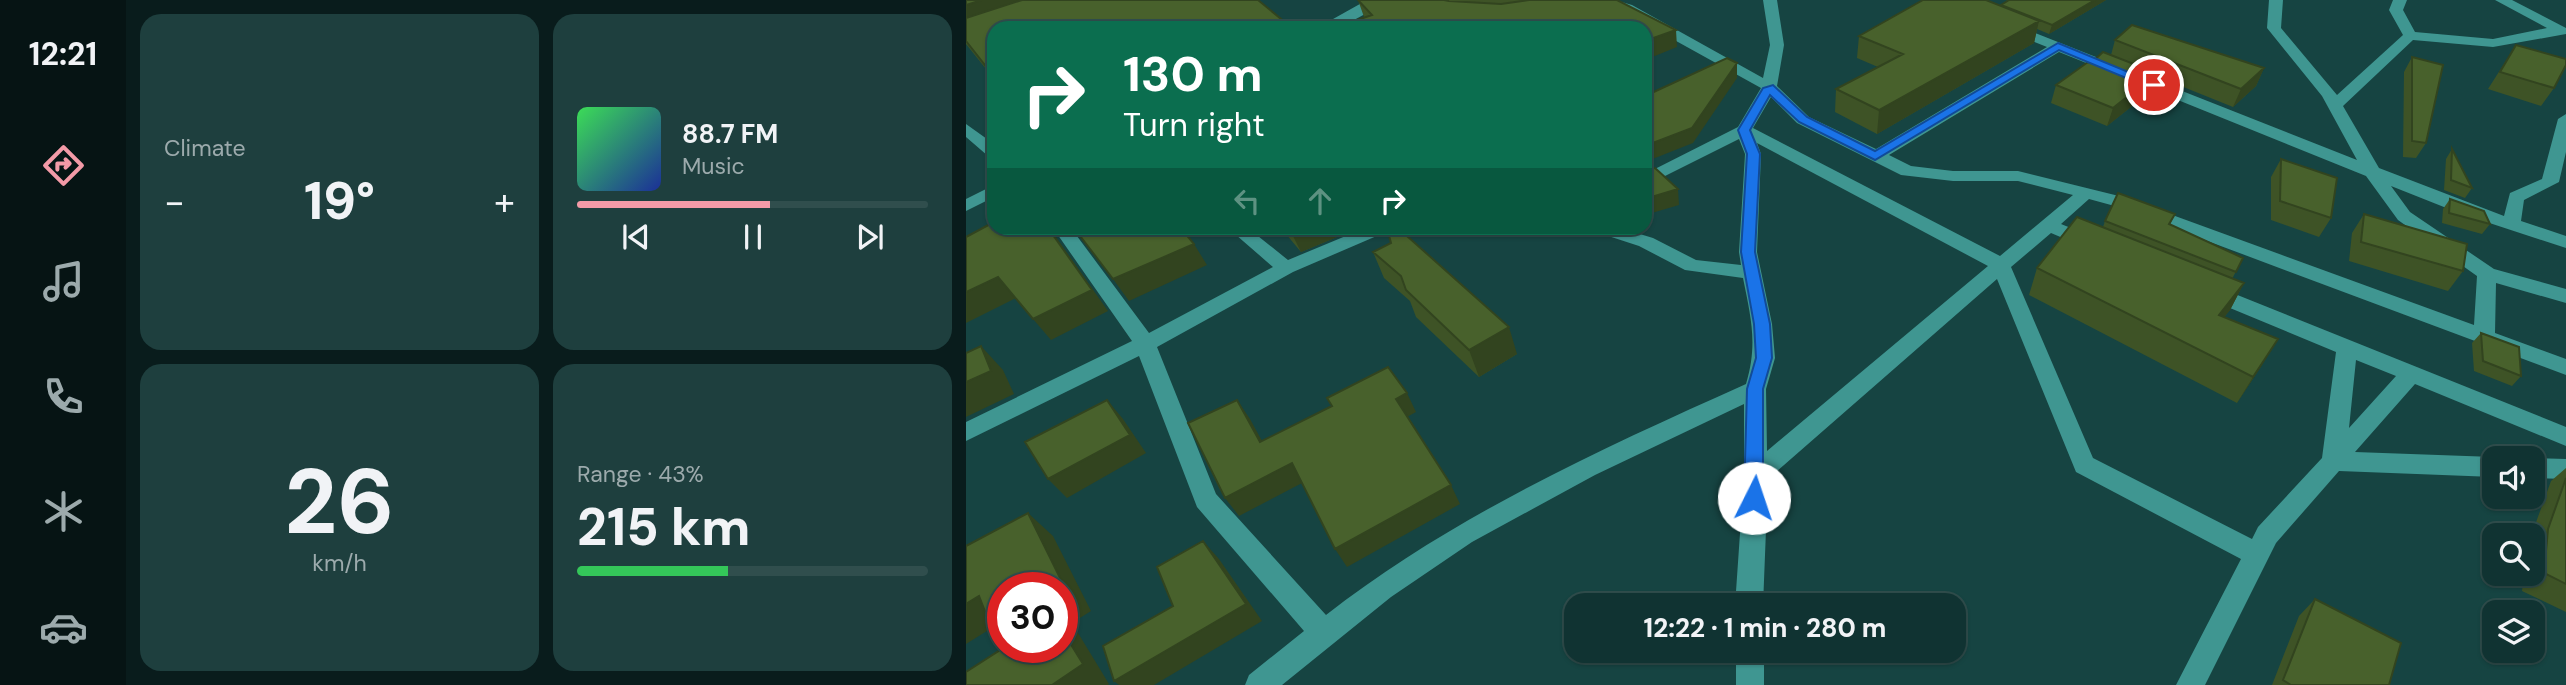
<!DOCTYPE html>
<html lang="en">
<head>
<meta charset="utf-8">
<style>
  :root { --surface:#103332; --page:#1e3f3e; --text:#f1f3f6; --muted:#9caaac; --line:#304e4d; --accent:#f39aa7 }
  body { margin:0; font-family:"DM Sans",sans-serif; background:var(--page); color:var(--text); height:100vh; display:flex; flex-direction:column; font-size:26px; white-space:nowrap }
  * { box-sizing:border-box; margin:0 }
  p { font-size:23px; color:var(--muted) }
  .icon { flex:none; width:38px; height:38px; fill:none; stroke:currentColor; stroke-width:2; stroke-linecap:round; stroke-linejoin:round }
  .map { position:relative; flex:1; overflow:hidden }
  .drawer { display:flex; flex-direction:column; gap:14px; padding:14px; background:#091c1c; width:840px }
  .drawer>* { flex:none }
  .top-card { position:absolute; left:21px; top:21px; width:665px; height:214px; border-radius:21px; box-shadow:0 2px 5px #0004,0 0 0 2px var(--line); background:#0b6e4f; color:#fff; overflow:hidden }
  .buttons { position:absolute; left:1516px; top:446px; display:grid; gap:14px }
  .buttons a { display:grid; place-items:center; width:63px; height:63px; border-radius:14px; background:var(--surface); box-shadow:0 2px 5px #0004,0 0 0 2px var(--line); font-size:35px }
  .speed { position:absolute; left:21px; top:572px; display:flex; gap:14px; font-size:35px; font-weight:700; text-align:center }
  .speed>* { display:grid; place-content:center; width:91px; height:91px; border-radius:50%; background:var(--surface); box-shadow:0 2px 5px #0004,0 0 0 2px var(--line); line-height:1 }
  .speed .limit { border:10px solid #d22; background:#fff; color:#111 }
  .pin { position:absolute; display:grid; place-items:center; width:60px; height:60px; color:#fff; margin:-30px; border:4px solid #fff; border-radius:50%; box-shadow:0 2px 7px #0007 }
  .me { position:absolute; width:77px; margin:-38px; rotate:4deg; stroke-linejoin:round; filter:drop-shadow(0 0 5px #0008) }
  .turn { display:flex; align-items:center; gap:24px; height:147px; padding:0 21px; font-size:32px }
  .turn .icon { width:91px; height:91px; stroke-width:2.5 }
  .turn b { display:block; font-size:49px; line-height:60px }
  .lanes { display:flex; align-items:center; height:66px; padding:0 21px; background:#0003; justify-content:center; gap:35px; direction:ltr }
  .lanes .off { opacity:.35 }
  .big { font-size:52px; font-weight:800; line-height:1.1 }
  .drawer .card { flex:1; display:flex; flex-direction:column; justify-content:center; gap:10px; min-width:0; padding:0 24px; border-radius:21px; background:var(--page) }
  .drawer .dial { align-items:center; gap:0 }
  .dial b { font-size:91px; line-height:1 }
  .song { display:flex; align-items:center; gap:21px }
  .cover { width:84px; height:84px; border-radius:10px; background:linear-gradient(135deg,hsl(130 70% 55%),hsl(230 70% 35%)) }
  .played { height:7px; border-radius:4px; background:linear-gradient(90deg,var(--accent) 55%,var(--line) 55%) }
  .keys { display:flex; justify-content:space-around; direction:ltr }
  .heat { display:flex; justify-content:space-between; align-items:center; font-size:38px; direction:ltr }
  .charge { height:10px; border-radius:5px; background:linear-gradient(90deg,#34c759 43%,var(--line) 0) }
  .drawer .tiles { flex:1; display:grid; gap:14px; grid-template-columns:repeat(2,1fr) }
  .trip { position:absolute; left:598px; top:593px; width:402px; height:70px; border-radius:21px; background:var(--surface); box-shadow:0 2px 5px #0004,0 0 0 2px var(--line); font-weight:800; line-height:70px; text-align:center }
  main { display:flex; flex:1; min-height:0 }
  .dock { display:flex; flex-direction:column; width:126px; justify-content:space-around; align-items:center; background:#061414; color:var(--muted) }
  .dock .icon { width:49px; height:49px }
  .dock .active { color:var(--accent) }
  .dock b { font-size:32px; color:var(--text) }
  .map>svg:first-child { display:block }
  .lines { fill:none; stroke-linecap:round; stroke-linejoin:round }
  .minor { fill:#3f9691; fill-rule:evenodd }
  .wall { fill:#3e5326 }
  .shaded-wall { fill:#32441f }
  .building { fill:#48612c; stroke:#32441f; stroke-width:2 }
  .route { fill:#1a73e8; stroke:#114b97; stroke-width:2 }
</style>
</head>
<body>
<main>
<nav class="dock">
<b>12:21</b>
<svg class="icon active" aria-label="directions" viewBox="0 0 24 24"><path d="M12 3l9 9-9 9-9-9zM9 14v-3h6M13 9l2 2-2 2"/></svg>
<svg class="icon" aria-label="music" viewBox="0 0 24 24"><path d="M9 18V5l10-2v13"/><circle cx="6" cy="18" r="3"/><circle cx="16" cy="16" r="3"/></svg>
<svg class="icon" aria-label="phone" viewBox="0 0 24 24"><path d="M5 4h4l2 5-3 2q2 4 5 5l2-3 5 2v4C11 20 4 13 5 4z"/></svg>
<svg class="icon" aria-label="climate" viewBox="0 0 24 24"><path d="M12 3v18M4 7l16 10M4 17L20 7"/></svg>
<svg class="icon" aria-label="car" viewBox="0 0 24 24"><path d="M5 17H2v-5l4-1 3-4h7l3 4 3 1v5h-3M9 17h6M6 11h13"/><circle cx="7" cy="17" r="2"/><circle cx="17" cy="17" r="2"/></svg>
</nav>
<section class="drawer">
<div class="tiles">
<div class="card"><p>Climate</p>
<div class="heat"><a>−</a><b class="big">19°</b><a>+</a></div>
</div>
<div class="card">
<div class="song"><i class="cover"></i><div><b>88.7 FM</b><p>Music</p></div></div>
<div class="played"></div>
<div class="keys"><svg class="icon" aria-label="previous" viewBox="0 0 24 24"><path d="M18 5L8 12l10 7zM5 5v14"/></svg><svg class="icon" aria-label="pause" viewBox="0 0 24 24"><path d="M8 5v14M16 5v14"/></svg><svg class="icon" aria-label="next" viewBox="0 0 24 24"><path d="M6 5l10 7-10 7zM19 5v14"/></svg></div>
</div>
<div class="card dial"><b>26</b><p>km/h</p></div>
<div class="card"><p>Range · 43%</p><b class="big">215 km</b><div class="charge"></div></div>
</div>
</section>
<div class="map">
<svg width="1600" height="685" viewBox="0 0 1600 685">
  <rect width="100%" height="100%" fill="#164442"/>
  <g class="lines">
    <path class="minor" d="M401,0H417C400,17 375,28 351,28Z
      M628,0H649L666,5L797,78L804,45L797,0H811L818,45L811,86L843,117L910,149L1081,47L1039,30V24L1044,23L1391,160L1356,96L1301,28L1303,0H1317L1315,28L1371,95L1437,35L1423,10L1427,0H1441L1437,10L1449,32L1527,39L1581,28L1529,0H1546L1600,28V34L1527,47L1447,40L1377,106L1413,168L1538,216L1544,193L1576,179L1592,119L1600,114V152L1593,182L1558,200L1555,221L1600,236V248L1493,213L1425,186L1444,212L1528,269L1600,289V303L1530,283L1529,333L1600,359V375L1145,205L1123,199L1095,224L1132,239L1134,243L1132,247H1118L1085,233L1045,267L1127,458L1286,539L1292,527L1356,458L1370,352L1235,296L1232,291L1235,286H1249L1600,427V446L1449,384L1389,452L1528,457L1532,458H1528V477L1373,471L1310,543L1239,685H1210L1275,559L1110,472L1031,279L802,479L797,606H769L778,475V404L629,475L506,542L425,597L316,685H279L283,675L338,631L231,507L173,356L0,441V422L166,341L87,228H105L183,333L307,267L262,228H282L322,260L399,228H423L420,232L327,272L191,347L250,494L360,615C487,516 633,450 780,384C792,344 785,318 777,278L719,270L673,246L630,232L627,228H654L687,238L730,260L775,265L773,252L779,154L773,139L679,186V174L772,127L795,88L656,11ZM1093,52L1400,176L1432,220L1511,276L1508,325L1157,197L1052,171H987L945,166L923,155ZM805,97L831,123L935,175L987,181H1052L1107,195L1034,256L787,128ZM791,143L1022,266L801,451L800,389L809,358L806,324L791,252L795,154ZM1390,360L1430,376L1383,428Z
      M0,124L28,144V157L22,156L0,137Z
      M28,185V197L0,211V199Z
      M1566,458L1600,459V479L1566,478Z
      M770,651H798V685H770Z"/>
  </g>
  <path class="wall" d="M0,0L28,28V79L0,44Z
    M392,0H651L711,47L398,17Z
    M1043,0H1140L1083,34L1071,29L1068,43L911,134L869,112L870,89L912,67L891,58L893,36L1035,6Z
    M1149,40L1298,68L1290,86L1267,107L1190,76L1185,91L1141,126L1085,103L1090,85L1125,63L1145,55Z
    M1550,45L1588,88L1575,106L1522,89Z
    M1446,57L1460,143L1450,158L1437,157L1438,72Z
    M1486,149L1506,188L1499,198L1478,190L1480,159Z
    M1315,159L1365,218L1353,237L1305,220V177Z
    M1484,199L1524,224L1516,234L1476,223L1477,209Z
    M1209,214L1204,225L1277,258L1266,279L1278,283L1264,310L1258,317L1296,365L1271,403L1063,295L1071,268L1137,227L1139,221Z
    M1398,214L1497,271L1482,291L1383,261L1386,233Z
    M315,228H381L383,232L335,252Z
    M407,252L551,354L513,377L450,317L444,301L418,278Z
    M1515,333L1555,376L1546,386L1508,371L1506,343Z
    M1600,468V612L1556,591L1558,574H1566V536H1565L1585,481Z
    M1349,599L1423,685H1306L1333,616Z"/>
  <path class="shaded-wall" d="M16,0H87L0,28V5Z
    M1129,0H1140L1083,34L1086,25Z
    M1073,21L1068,43L911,134L913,110Z
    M710,30L711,47L679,60V41Z
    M771,63V78L727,143L679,162V146Z
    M1298,68L1290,86L1267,107L1275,89Z
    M1191,73L1185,91L1141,126L1147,108Z
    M712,189L713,205L679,215V199Z
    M82,228H85V230L142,311L85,340L67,319Z
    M331,228H381L383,232L335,252L324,230Z
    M228,244L241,265L163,301L147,279Z
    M32,277L50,298L0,323V292Z
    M1278,283L1264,310L1239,341L1253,315Z
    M543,327L551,354L513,377L503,350Z
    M1312,339L1296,365L1271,403L1287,377Z
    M15,346L37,370L48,394L0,417V382Z
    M441,393L450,412L439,418L430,399Z
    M141,400L157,419L180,453L101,498L82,479Z
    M271,400L284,419L307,461L294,442Z
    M326,463L338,482L273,516L259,498Z
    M485,485L494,504L381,567L369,549Z
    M62,513L87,536L125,611L106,623L143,684L142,685H86L96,630V592Z
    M237,541L253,559L296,621L188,685H153L148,681L280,604Z
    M13,596L37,621L0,644V604Z"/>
  <path class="building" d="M0,0H16L0,5Z
    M56,0H292L326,28H28V73L26,74L0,41V18Z
    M392,0H478L483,1L535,4L563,0H651L710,30L679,41V28H371L370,27L406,15Z
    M957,0H1020L1073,21L913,110L870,89L937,54L893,36Z
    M1043,0H1129L1086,25L1035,5Z
    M1166,25L1298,68L1275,89L1149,40Z
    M1550,45L1600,59V65L1588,88L1534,72Z
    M1137,52L1191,73L1147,108L1090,85L1122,62L1125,63Z
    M1446,57L1477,65L1460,143L1446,141Z
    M761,58L771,63L726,128L679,146V96Z
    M1486,149L1506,188L1485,180Z
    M1315,159L1371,178L1365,218L1314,201Z
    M689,168L712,189L679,199V171Z
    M1152,193L1209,214L1203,224L1277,258L1270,272L1139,221Z
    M1484,199L1518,211L1524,224L1483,213Z
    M1398,214L1501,244L1497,271L1395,242Z
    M1111,217L1278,283L1253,315L1312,339L1287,377L1071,268Z
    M28,222V228H82L126,290L67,319L32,277L0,292V237Z
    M108,228H215L228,244L147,279Z
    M421,228H432L543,327L503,350L440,290L435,276L407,252L425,243Z
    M1515,333L1553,347L1555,376L1517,361Z
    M15,346L25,371L0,382V353Z
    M422,367L441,393L430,399L485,485L369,549L326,463L259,498L222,423L271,400L294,442L366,406L361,398Z
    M141,400L164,435L82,479L59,442Z
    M1600,478V584L1578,573L1582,529Z
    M62,513L100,590L96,592V588H37V648H96V630L117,664L86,685H0V672L34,650L13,596L0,604V546Z
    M237,541L280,604L148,681L137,646L207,606L191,567Z
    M1349,599L1435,643L1423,685H1325L1317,680Z"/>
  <path class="route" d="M1092,43L1194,85L1184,88L1093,50L909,160L833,122L804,95L784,130L794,154L789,252L804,324L806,358L797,389V498L794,504L788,506L781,504L778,498L781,389L790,358L788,324L775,252L781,154L772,130L797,88L807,85L841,117L909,151Z"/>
</svg>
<div class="buttons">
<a><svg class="icon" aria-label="sound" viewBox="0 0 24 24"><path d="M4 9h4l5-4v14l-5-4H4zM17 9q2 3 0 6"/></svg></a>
<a><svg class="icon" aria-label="search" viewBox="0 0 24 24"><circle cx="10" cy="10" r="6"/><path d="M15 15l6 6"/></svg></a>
<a><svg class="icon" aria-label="layers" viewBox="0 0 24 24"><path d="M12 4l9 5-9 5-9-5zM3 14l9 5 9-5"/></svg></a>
</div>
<div class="speed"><div class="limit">30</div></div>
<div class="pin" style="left:1188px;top:85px;background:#d93025"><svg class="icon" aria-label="arrive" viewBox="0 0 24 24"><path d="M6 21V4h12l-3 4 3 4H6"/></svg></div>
<svg class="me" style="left:788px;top:498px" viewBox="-20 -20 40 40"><circle r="19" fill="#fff"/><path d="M0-13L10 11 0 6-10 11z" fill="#1a73e8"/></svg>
<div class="trip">12:22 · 1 min · 280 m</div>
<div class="top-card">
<div class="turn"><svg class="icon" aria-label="right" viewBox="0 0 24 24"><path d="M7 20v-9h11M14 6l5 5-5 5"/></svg><div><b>130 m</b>Turn right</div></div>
<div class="lanes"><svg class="icon off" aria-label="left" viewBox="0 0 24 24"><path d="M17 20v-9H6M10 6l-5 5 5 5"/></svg><svg class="icon off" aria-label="ahead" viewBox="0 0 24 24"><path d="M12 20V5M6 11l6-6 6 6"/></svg><svg class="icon" aria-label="right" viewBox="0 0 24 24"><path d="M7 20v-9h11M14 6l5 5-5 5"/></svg></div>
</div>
</div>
</main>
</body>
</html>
